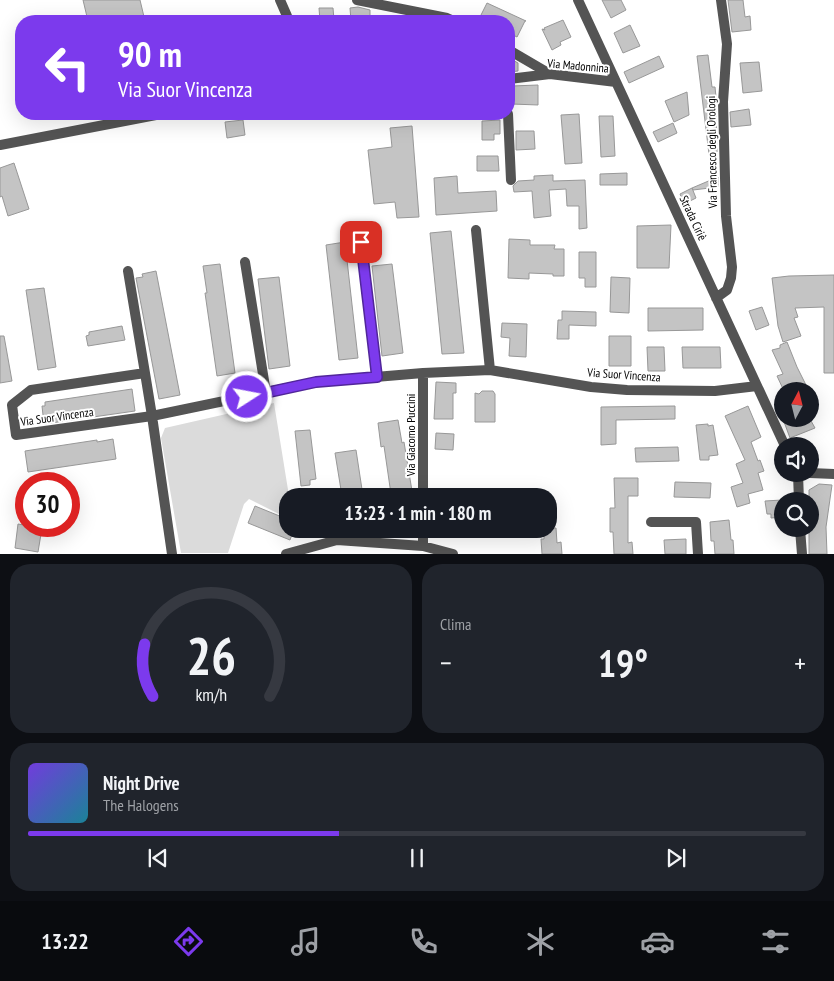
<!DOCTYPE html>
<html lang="it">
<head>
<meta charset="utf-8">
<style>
  :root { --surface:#171b24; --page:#20242c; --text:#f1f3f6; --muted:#9ea1a6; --line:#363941; --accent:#7c3aed }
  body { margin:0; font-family:"PT Sans Narrow",sans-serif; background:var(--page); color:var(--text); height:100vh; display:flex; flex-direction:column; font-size:19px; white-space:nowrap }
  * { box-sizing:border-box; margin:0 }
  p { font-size:16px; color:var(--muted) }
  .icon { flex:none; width:28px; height:28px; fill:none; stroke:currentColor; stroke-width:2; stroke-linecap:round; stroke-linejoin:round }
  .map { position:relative; height:554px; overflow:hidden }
  .side { display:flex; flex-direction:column; gap:10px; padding:10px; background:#0d0f14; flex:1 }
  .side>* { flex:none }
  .guide { position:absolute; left:15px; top:15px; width:500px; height:105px; border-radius:20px; box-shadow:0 5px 20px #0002; background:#7c3aed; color:#fff; overflow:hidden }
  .needle { width:32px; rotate:7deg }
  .buttons { position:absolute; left:774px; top:382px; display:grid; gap:10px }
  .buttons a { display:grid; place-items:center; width:45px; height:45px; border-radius:50%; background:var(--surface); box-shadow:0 5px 20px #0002; font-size:25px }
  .speed { position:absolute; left:15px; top:472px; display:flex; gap:10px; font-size:25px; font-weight:700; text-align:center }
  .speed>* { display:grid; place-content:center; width:65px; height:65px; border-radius:50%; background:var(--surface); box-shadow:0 5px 20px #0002; line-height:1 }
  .speed .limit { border:8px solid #d22; background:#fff; color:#111 }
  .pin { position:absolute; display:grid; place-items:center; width:42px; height:42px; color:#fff; margin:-21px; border-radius:10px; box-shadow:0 2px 8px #0006 }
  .me { position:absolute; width:55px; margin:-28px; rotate:79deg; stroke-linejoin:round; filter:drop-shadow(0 0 4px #0008) }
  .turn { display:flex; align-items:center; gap:18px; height:105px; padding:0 20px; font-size:22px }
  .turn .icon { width:65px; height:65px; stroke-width:2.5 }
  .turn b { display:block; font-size:35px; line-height:42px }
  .big { font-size:38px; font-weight:600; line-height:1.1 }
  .side .card { flex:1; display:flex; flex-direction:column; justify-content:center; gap:8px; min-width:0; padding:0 18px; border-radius:20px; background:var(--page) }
  .side .dial { align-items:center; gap:0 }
  .dial svg { height:130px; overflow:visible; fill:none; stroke:var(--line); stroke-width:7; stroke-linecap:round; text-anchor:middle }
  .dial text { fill:var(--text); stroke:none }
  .song { display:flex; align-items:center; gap:15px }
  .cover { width:60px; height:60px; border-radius:8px; background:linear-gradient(135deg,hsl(260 70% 55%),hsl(190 70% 35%)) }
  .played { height:5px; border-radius:2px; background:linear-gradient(90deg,var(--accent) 40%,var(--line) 40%) }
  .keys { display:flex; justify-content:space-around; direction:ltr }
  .heat { display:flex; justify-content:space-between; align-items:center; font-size:28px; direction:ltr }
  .side .tiles { flex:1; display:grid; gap:10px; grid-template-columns:1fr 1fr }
  .card:last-child { grid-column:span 2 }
  .trip { position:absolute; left:279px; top:488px; width:278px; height:50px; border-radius:20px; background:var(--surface); box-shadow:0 5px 20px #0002; font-weight:600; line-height:50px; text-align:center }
  .tabs { display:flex; height:80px; justify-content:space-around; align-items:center; background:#090b0e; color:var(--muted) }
  .tabs .icon { width:35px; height:35px }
  .tabs .current { color:var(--accent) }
  .tabs b { font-size:22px; color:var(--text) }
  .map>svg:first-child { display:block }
  .green { fill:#dbdbdb }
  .building { fill:#c4c4c4; stroke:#989898 }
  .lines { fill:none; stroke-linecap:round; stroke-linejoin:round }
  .minor { stroke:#545454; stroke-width:10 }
  .route-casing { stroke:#51269a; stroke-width:12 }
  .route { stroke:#7c3aed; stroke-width:9 }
  .labels { text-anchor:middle; stroke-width:4; stroke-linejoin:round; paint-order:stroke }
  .street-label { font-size:12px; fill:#000; stroke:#fff }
</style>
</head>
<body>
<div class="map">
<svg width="834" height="554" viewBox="0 0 834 554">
  <rect width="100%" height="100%" fill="#fff"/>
  <path class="green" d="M274,403L289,496H288L287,518L249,499L244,504L228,553H181L161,438L165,428Z"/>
  <path class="building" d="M83,0H140L145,21H88Z
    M602,0H621L626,10L611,18Z
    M728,0H743L745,17L750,16L751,30L732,32Z
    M487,3L526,21H525L517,37L509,33V21H484L479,19Z
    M358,7L370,10V21H351L350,8Z
    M319,8H333L334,20L320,21Z
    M563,20L571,37L560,42L561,45L552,50L542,29L545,30L544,28Z
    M630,25L640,46L623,53L614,33Z
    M708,55L712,87H715L716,97L717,152L709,154L697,56Z
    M659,56L664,67L629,83L624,72Z
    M509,58L518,63V71L509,72Z
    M759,62L762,91L743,93L740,63Z
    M538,85V105L512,104V86Z
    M687,92L689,115L674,122L665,101Z
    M749,109L751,125L731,127L730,112Z
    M579,114L582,163L565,164L561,115Z
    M599,116H613L615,156L601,157Z
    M243,120L245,135L227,138L225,122Z
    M500,120V134H494V140H482V121Z
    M673,123L677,133L658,142L653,132Z
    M412,126L419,217L397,218L395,202L374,204L368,150L392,147L390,128Z
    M516,131H534L535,149L516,150Z
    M477,156H498L499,171H477Z
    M14,163L29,209L8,216L2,196L0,197V168Z
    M627,173V185H600V174Z
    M553,175V181L585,180L587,228L579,229V206H567L566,189L549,190L551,216L534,218L532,191L514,192L513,186L518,181L534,180V176Z
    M457,176L458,193L496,191L497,211L436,215L434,178Z
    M718,177V187L693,190L692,188Z
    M692,188L696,198L684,204L680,194Z
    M671,225L669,268H637V226Z
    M451,231L464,353L442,354L430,233Z
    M509,239L530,240V245H555L554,249H564V276H553V274L529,273V279L508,278Z
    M345,242L358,358L339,360L326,245Z
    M579,252H596V287H585V278H579Z
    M220,264L235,373L217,376L205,293H207L203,266Z
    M392,264L403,353L382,356L372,266Z
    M156,271L180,395L159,399L136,278L143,277L142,274Z
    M834,275V373H824V307L795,308L798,317L794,318L801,336L783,342L778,326L772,278L789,276Z
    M279,277L290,366L269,369L258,279Z
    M611,277L630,278L629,313L610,312Z
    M44,288L56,367L38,370L26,290Z
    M762,307L769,325L756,330L749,311Z
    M648,308H703V330L648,331Z
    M562,311L596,312V326L569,325V339H557L558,320H562Z
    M502,323L527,324L526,357L509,356L510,338L501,337Z
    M122,326L125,340L88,346L86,336L89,335V332Z
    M0,336H4L12,381L0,383Z
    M609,336H631V366H609Z
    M787,342L797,367L809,391H784L777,376L783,374L772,350L780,348V345Z
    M647,347H664L665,371H648Z
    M682,347H720L721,368H683Z
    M436,382L456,383V393H453V419H434Z
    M132,389L135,411L44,424L42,406H45V402Z
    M482,391H493L495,394V422H475V393L479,394Z
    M675,406V419L616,420V444L601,445V407Z
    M748,406L761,437L751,442L758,461L760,460L764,471L758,473L763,490L748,494L750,503L737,507L731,487L743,483L736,464L745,460L725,416Z
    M783,419H810L815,428L790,438Z
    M398,420L402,443L404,442L412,491L391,494L384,446L381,447L378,423Z
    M708,424V426L713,425L718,455L709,456V460H700L696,425Z
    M310,430L316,479L310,480V485L301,486L295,431Z
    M436,433L454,434L453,450L435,449Z
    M113,439L116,459L28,472L25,451L97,440V442Z
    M678,447L679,461L636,462L635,448Z
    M356,450L363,496H342L335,453Z
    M614,478H638V496H628V543L632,542L633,554H614L613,532H610V508H615Z
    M675,482L711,483L710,498L674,497Z
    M819,484L832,485L826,527L827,554H809V490Z
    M782,500V517L771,518V514H767L765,501Z
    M255,506L282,517L280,522L288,525V529H294L290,540L248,523Z
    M729,520L731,540H733L734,554H715L714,541H711L710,522Z
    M18,524L42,528L38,552L15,548Z
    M556,528L557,543L561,542L562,554H542L541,539H544V529Z
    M686,539V554H665L664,540Z"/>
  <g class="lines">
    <path class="minor" d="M280,0L287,16
      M357,0L377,4
      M375,0L377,4L447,18L454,21
      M578,0L785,446
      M509,50L550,74
      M509,79L550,74L616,82
      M508,114L511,180
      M0,145L161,114
      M476,230L490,370
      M361,242L377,377
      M245,262L266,393
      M128,271L145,373
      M716,298L727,290L731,278L732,267L726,216L723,102L727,44L721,0
      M145,373L152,416L16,435L12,405L31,390Z
      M810,473L834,474
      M798,474L799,501
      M423,496V373
      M651,522H696L698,554
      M800,529L802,554
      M423,546V529
      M172,554L152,416L316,382L423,373L490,370L591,387L627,390L715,391L757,386
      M286,554L337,540L423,546L453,554"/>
  </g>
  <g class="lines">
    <g class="route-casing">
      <path id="route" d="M247,397L316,382L377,377L361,242"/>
    </g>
    <use href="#route" class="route"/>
  </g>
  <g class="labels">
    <g class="street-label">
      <text transform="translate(578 66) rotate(5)" y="4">Via Madonnina</text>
      <text transform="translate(712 152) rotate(-91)" y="4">Via Francesco degli Orologi</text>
      <text transform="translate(693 218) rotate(65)" y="4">Strada Ciriè</text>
      <text transform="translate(624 375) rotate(4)" y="4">Via Suor Vincenza</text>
      <text transform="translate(57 417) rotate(-8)" y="4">Via Suor Vincenza</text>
      <text transform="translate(411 435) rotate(-90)" y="4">Via Giacomo Puccini</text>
    </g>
  </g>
</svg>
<div class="buttons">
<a><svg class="needle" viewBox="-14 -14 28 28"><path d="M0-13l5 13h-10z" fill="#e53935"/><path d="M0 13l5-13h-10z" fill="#9ea1a6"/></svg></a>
<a><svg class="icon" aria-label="sound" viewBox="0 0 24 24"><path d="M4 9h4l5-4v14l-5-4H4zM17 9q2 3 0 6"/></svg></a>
<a><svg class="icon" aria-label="search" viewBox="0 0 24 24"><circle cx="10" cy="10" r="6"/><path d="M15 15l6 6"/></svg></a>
</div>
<div class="speed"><div class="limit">30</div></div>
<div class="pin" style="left:361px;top:242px;background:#d93025"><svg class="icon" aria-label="arrive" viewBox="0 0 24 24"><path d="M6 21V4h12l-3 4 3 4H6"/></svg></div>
<svg class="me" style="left:247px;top:397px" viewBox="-20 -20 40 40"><circle r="17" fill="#7c3aed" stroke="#fff" stroke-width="3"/><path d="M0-11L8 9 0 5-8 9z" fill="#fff"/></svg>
<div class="trip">13:23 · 1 min · 180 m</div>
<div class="guide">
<div class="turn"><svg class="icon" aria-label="left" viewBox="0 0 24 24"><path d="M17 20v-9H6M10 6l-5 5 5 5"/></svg><div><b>90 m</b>Via Suor Vincenza</div></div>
</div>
</div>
<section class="side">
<div class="tiles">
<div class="card dial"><svg viewBox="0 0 100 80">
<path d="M14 69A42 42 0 1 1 86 69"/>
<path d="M14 69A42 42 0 0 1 9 37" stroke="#7c3aed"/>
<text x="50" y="56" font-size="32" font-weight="700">26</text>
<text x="50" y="72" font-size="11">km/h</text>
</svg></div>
<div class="card"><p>Clima</p>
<div class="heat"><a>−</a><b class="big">19°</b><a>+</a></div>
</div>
<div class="card">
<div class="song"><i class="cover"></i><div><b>Night Drive</b><p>The Halogens</p></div></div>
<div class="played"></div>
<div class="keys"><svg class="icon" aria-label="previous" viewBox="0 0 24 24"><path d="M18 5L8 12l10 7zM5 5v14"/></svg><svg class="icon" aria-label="pause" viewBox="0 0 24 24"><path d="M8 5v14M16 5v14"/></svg><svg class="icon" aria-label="next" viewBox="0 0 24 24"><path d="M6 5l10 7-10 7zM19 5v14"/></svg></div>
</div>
</div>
</section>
<nav class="tabs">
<b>13:22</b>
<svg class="icon current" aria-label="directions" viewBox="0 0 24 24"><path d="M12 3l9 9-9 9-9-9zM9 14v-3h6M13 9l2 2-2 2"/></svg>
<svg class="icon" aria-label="music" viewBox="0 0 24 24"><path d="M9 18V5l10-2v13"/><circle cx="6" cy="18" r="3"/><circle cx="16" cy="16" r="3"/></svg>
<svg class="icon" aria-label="phone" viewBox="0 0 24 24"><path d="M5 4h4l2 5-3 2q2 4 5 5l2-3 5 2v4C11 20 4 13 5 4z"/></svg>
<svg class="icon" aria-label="climate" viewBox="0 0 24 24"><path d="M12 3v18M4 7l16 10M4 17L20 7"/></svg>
<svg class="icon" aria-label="car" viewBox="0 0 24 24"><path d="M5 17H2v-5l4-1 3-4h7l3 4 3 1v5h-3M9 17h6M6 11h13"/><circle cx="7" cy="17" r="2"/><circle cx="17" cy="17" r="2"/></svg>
<svg class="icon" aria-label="filters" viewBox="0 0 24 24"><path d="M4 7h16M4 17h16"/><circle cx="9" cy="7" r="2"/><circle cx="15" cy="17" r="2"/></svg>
</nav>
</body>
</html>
